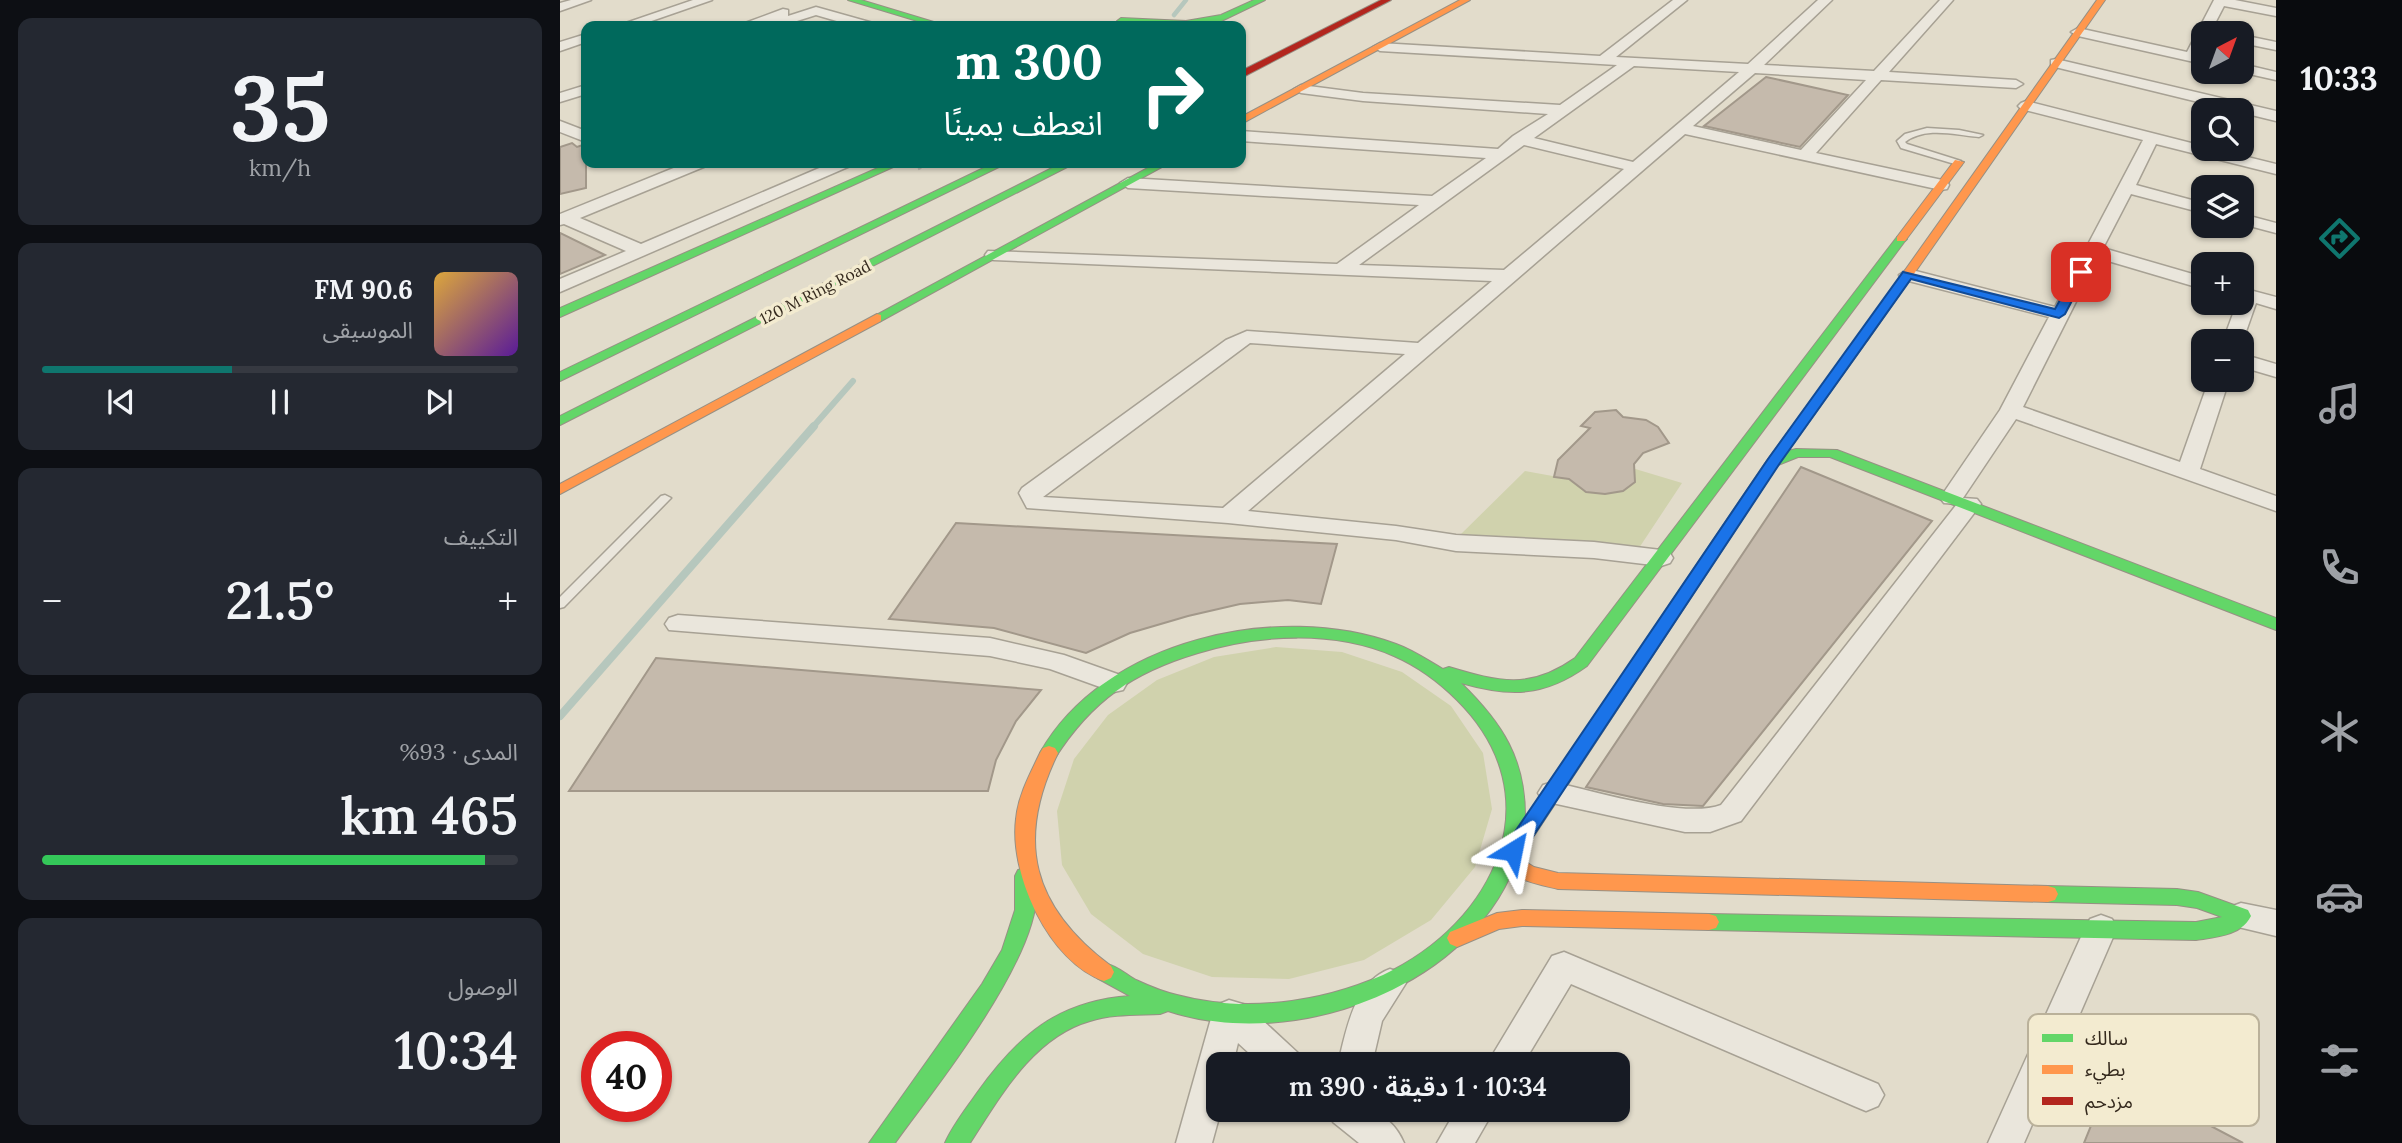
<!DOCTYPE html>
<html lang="ar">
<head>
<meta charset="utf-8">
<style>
  :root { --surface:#171b24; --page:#242831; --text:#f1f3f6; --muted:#9ea1a6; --line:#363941; --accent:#0f766e }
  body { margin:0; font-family:Lora,"Noto Sans Arabic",serif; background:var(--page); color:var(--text); direction:rtl; height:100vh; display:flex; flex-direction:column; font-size:26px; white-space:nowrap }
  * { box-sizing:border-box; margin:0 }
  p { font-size:23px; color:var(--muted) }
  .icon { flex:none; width:38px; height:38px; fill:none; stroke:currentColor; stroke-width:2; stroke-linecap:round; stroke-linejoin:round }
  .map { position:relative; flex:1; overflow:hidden; direction:ltr }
  .side { display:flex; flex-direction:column; gap:18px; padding:18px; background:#0d0f14; width:560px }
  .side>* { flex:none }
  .banner { position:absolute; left:21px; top:21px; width:665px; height:147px; border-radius:14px; box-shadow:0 2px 5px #0004; direction:rtl; background:#00695c; color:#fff; overflow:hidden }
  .needle { width:46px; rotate:41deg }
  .tools { position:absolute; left:1631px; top:21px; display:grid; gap:14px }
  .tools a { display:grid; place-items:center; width:63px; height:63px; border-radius:14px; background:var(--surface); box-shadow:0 2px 5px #0004; font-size:35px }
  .speed { position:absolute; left:21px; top:1031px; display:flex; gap:14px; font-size:35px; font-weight:700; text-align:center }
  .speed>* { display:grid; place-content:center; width:91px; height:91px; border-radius:50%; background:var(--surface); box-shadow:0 2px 5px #0004; line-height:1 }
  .speed .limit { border:10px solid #d22; background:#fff; color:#111 }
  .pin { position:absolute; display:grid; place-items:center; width:60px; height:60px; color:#fff; margin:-30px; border-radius:14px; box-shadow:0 4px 10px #0006 }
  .me { position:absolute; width:77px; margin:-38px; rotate:35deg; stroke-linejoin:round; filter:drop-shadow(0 0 5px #0008) }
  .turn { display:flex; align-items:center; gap:24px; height:147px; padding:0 28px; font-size:32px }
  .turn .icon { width:91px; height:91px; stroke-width:2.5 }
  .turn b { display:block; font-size:49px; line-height:60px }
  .big { font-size:52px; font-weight:600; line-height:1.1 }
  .side .widget { flex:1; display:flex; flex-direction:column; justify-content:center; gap:10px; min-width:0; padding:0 24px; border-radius:14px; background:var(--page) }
  .side .dial { align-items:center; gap:0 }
  .dial b { font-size:91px; line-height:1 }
  .song { display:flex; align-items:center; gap:21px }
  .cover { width:84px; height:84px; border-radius:10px; background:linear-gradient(135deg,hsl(40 70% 55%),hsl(270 70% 35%)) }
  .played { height:7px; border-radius:4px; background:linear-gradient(90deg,var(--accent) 40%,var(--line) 40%) }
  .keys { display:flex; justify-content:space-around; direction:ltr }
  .heat { display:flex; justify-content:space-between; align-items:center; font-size:38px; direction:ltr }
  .charge { height:10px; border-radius:5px; background:linear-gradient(90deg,#34c759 93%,var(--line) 0) }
  .trip { position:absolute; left:646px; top:1052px; width:424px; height:70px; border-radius:14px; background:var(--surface); box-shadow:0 2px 5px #0004; font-weight:600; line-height:70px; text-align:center; direction:rtl }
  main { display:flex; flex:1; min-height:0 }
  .tab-bar { display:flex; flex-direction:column; width:126px; justify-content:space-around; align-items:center; background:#090b0e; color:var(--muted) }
  .tab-bar .icon { width:49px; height:49px }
  .tab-bar .current { color:var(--accent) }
  .tab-bar b { font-size:32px; color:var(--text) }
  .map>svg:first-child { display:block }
  .green { fill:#d0d2ad }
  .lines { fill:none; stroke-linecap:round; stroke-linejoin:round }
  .stream-far2 { stroke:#b6c7bd; stroke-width:4.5 }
  .stream-far1 { stroke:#b6c7bd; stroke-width:6 }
  .stream { stroke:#b6c7bd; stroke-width:8 }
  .building { fill:#c5baac; stroke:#a2988a; stroke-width:2 }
  .lane-casing { stroke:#a7a194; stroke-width:3 }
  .street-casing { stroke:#a7a194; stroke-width:3 }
  .fast-casing { stroke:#979084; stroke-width:2 }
  .slow-casing { stroke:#979084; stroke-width:2 }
  .jam-casing { stroke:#979084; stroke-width:2 }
  .path { stroke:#c2bdb3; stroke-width:2.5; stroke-dasharray:3.5 2; stroke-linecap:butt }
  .lane { fill:#eae6dc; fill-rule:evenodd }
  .street { fill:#eae6dc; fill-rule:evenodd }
  .fast { fill:#63d668; fill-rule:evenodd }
  .slow { fill:#ff974d; fill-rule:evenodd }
  .jam { fill:#b3261e; fill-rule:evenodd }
  .route { fill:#1a73e8; stroke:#114b97; stroke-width:2 }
  .labels { text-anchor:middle; stroke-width:7; stroke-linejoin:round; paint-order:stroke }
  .far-street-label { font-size:16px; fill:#34291d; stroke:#f3ebd0 }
  .key { fill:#f3ebd0; stroke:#bab19a; stroke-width:2 }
  .key-label { font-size:19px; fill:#34291d }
</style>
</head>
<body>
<main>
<nav class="tab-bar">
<b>10:33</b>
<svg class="icon current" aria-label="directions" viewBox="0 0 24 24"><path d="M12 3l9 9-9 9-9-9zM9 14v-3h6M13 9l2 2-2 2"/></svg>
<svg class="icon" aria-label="music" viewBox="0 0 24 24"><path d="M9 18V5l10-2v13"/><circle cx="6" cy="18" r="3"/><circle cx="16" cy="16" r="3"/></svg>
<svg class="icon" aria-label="phone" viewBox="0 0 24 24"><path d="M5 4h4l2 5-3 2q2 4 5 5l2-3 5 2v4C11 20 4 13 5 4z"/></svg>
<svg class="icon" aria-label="climate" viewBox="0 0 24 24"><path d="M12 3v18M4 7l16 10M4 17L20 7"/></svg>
<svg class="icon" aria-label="car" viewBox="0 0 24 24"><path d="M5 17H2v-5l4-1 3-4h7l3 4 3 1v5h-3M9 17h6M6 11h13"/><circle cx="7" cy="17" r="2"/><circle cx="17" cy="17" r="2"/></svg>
<svg class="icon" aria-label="filters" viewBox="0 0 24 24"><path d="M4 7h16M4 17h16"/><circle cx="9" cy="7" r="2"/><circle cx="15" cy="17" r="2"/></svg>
</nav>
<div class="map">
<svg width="1716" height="1143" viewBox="0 0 1716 1143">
  <rect width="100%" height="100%" fill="#e2dccb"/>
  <path class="green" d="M1072,468L1122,483L1079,548L898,537L965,471L1009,479L1026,492L1063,491L1074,483Z
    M716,647L782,652L842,672L891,706L923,753L932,809L915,867L871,920L804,960L729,979L652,977L583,954L531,914L502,865L497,811L514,759L548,715L597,680L654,657Z"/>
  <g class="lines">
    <path class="stream-far2" d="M614,15L626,0"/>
    <path class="stream-far1" d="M252,428L293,381"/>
    <path class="stream" d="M0,716L254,426"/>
  </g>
  <path class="building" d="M1206,77L1288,95L1240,147L1144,126Z
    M12,143L17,147L26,144V188L0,194V147Z
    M0,233L45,255L0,274Z
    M1056,410L1063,417L1086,420L1098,427L1109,443L1083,453L1074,464L1075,482L1063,491L1045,494L1026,492L1009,479L994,477L998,460L1030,428L1021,426L1035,412Z
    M1241,467L1372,521L1143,806L1103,804L1026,787Z
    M396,523L777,544L761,604L728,600L680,604L628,616L570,633L526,653L434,628L329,619Z
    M96,658L481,690L456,721L436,760L428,791H9Z
    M1552,1074L1683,1143H1524Z"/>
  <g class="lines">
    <g class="lane-casing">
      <path id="lane" d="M1367,128L1399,130L1423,135L1419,137C1395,135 1366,126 1345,142L1347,144L1401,161V165H1398L1341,148L1337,141L1345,134Z
        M105,495L111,498L109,500L4,607L0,608V597L101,496Z"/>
    </g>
    <g class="street-casing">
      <path id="street" d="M11,0H31L0,11V3Z
        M133,0H152L77,26H57Z
        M1113,0H1127L1056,57L1188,64L1258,0H1272L1204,65L1314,71L1380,0H1393L1329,72L1456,80L1463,84L1456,88L1321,80L1256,153L1387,181L1389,185L1387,189L1381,190L1125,134L688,511L836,526L896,535L1034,542L1101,550L1110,553L1113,558L1110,563L1101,566L1034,558L896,551L836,540L668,523L467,508L459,493L462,488L666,340L687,331L858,343L932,281L434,260L428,259L425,255L428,251L777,264L859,205L568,188L560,183L568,178L872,196L926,158L681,141V131L938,149L953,136L988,114L803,101L741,93L734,89L741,85L803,93L1000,105L1057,65L820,51L813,47L820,43L1040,56ZM1074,66L1179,72L1073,162L974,138ZM1195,73L1306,80L1241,150L1133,126ZM964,145L1064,169L944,270L799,265ZM690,343L845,354L663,508L483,497Z
        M1654,0H1675L1716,8V16L1664,6L1650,33H1643V48L1640,55L1643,56V64L1518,36L1511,32L1518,28L1627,52Z
        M256,7L313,23L315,26H294L256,15L221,26H177L223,9L228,10V16Z
        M26,34V42L0,51V42Z
        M1682,35L1716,42V50L1682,43Z
        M1496,59L1716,111V121L1491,66V60Z
        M1682,64L1716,72V80L1680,72Z
        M26,85V94L0,102V93Z
        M1466,101L1643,146V149H1655L1716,164V174L1596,144L1576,185L1643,203V213L1571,194L1543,248L1643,277V289L1538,258L1463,407L1620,462L1649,380H1669L1640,469L1716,496V511L1456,419L1403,498L1417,499L1421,504L1181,821L1150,832H1125L983,801L978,793L983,785L993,782C1034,791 1124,819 1161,805L1397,504L1384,503L1380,498L1440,410L1489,317L1341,279L1339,275L1348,269L1495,307L1583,140L1461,109L1458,106L1461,103Z
        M0,121L26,131V142L0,132Z
        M126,163H148L146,166L20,218L81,244L271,163H292L290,166L0,292V279L66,251L4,224L0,225V214Z
        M1682,214L1716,223V233L1682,224Z
        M1682,288L1716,297V309L1696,303L1682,343L1663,341L1677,303H1682Z
        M1682,354L1716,364V377L1682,367Z
        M118,615L430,638L504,655L563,676L567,683L563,690L554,692L490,669L430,656L109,630L105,624L109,618Z
        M1681,903L1716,910V936L1670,925L1665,916L1670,907Z
        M1541,915L1552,919L1557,928L1464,1143H1428L1525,928L1530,919Z
        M1004,952L1318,1084L1324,1095L1318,1106L1306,1111L1294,1106L1011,984L963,1064H927L992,956Z
        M830,969L842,973L846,983L822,1021L812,1064H778C786,1031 794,982 830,969Z
        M669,1000L686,1005L738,1053L743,1064H701L678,1043L673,1064H658V1110H661L652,1143H616L652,1015L657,1005Z
        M768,1110C801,1107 829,1108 844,1143H799L773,1122Z
        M896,1110H934L915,1143H877Z"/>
    </g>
    <g class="fast-casing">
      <path id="fast" d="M288,0H301L387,26H374Z
        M694,0H705L651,26H644V23L628,26L561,24L557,21L561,18L626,21L661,15Z
        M329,163H342L0,317V308Z
        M434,163H447L0,381V372Z
        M502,163H515L0,425V416Z
        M597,163H609L321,321L317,322L311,318Z
        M1341,236L1347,239L1345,241L1027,666C984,697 950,697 901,683C942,723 966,759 965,819L1206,462L1299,335L1303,334L1309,338L1228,451L1236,449L1277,450L1716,618V630L1270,457H1238L1218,465L964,851L959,853C918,986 734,1053 608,1011L600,1014C577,1015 552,1014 530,1021C473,1037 440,1097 410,1143H385C393,1125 406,1109 417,1093C458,1036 497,1001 570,996L537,978L534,972L537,966C542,964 542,963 547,964C557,966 567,975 576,980C589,986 603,992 617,995C684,1013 760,1003 823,975C935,923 995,797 897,700C879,682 857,666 834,656C774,630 700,634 638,653C574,672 532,700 495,758H483L480,753C544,639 719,601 836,644C853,650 867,660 883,669L889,667C939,682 970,690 1015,658L1337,237Z
        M465,868L472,870C503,932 371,1092 335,1143H309L422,984L442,950L455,910V876L458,870Z
        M1488,886L1617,889L1638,892L1688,910L1691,916C1681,936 1655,937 1636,940L1149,930L1142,928L1139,922L1142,916L1149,914L1636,922L1662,917L1637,908L1617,905L1488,902L1481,900L1478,894L1481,888Z"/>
    </g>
    <g class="slow-casing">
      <path id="slow" d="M900,0H910L681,124V117Z
        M1537,0H1545L1307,341H1299V335Z
        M1395,160L1404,162L1345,241H1337V237Z
        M317,314L321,315V321L0,494V484Z
        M489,746L495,748L498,753C455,841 472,907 551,966L554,972L551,978L544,981C489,962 449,874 456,819C458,796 470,774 480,753L483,748Z
        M949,852L974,867L998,873L1488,886L1495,888L1498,894L1495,900L1488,902L998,889C978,884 950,880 939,860L942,854Z
        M962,910L1149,914L1156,916L1159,922L1156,928L1149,930L962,926L939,929L897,947L890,944L887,938L890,932L937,913Z"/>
    </g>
    <g class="jam-casing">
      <path id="jam" d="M821,0H831L681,78V71Z"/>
    </g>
    <path class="path" d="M358,169L372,163"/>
    <use href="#lane" class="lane"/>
    <use href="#street" class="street"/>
    <use href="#fast" class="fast"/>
    <use href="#slow" class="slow"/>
    <use href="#jam" class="jam"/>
  </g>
  <path class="route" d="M1521,268L1527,272L1505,314L1499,318L1351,279L1220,463L960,856L953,858L946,856L944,851L946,845L1208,459L1343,272L1495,309L1515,272Z"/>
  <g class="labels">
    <g class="far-street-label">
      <text transform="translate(255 292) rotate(-27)" y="6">120 M Ring Road</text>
    </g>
  </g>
  <rect x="1468" y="1014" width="231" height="112" rx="10" class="key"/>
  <rect x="1482" y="1034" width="31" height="8" fill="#63d668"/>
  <rect x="1482" y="1065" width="31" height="9" fill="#ff974d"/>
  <rect x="1482" y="1097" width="31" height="8" fill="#b3261e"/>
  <g class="key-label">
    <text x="1525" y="1045">سالك</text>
    <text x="1525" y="1076">بطيء</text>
    <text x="1525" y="1108">مزدحم</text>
  </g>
</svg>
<div class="tools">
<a><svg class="needle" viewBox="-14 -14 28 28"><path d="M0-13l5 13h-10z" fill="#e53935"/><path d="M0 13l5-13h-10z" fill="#9ea1a6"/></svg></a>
<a><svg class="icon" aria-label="search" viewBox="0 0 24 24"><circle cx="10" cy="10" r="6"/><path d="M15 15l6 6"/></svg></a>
<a><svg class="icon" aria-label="layers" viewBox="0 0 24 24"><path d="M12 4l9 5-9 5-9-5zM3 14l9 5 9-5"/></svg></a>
<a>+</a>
<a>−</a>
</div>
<div class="speed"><div class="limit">40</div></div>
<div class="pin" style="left:1521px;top:272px;background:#d93025"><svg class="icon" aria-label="arrive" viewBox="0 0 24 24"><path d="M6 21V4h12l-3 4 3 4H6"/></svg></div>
<svg class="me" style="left:953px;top:851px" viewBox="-20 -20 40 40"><path d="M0-17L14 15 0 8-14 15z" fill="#1a73e8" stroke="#fff" stroke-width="4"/></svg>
<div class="trip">10:34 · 1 دقيقة · 390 m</div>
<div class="banner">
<div class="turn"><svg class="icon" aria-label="right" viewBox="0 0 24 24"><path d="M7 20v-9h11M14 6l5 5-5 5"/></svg><div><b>300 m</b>انعطف يمينًا</div></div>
</div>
</div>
<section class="side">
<div class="widget dial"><b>35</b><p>km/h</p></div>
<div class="widget">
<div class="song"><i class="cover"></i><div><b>90.6 FM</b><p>الموسيقى</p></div></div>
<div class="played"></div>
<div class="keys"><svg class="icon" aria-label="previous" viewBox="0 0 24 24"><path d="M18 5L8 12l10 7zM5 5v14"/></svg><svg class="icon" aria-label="pause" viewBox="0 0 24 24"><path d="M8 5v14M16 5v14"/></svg><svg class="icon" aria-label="next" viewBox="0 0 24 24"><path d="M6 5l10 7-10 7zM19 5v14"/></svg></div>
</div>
<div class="widget"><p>التكييف</p>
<div class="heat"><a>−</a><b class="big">21.5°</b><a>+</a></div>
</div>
<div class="widget"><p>المدى · 93%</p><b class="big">465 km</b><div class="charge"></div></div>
<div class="widget"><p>الوصول</p><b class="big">10:34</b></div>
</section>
</main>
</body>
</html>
